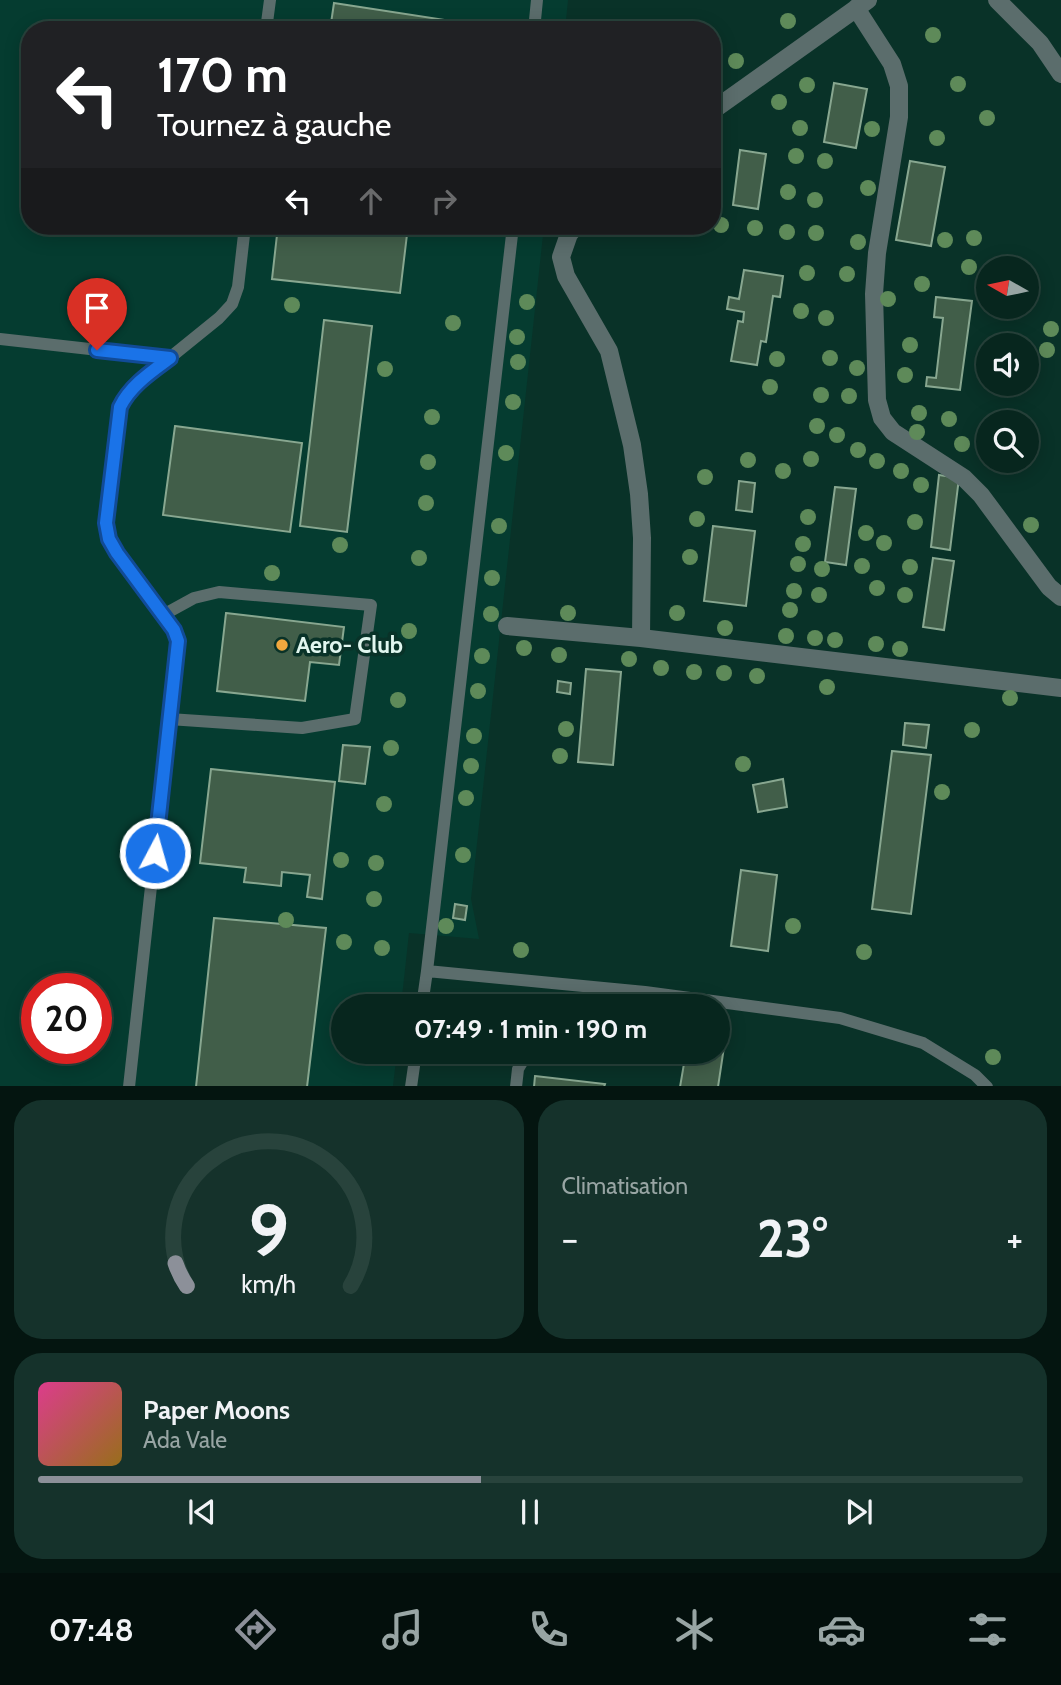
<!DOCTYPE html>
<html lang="fr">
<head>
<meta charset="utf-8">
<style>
  :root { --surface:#07261e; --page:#15322b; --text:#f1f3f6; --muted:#98a5a4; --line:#28433c; --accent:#8c9099 }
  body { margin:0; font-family:Cabin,sans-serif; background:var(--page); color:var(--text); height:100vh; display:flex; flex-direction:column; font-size:26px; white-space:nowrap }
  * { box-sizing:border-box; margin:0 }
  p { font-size:23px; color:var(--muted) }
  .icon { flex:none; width:38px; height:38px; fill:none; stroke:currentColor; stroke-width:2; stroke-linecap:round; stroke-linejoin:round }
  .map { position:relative; height:1086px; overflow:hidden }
  .side { display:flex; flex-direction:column; gap:14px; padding:14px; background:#041510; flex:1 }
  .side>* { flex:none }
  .guide { position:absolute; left:21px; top:21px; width:700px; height:214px; border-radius:28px; box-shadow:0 4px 18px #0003,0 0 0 2px var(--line); background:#202124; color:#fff; overflow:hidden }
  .needle { width:46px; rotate:279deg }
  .tools { position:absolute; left:976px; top:256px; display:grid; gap:14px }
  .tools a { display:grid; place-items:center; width:63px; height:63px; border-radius:50%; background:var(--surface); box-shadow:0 4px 18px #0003,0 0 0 2px var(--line); font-size:35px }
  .speed { position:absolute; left:21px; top:973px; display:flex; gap:14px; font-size:35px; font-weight:700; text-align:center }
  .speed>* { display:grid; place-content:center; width:91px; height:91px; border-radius:50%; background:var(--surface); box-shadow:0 4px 18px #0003,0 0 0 2px var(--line); line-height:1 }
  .speed .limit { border:10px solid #d22; background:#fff; color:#111 }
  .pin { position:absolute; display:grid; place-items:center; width:60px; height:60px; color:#fff; margin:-72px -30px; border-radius:50% 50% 50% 0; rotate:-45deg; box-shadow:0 0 7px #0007 }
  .pin .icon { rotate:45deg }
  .me { position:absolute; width:77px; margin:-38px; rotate:6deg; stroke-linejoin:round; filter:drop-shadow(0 0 5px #0008) }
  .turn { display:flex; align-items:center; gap:24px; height:147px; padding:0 21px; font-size:32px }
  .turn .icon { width:91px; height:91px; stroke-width:2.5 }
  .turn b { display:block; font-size:49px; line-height:60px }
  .lanes { display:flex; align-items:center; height:66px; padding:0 21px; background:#0003; justify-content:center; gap:35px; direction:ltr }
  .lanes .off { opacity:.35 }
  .big { font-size:52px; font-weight:700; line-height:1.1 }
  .side .widget { flex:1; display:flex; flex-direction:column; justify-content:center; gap:10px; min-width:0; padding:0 24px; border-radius:28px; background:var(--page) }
  .side .dial { align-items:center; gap:0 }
  .dial svg { height:182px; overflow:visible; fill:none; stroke:var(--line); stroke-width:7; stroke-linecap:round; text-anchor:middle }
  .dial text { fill:var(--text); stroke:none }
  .song { display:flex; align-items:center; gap:21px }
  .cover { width:84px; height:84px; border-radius:10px; background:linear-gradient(135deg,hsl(330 70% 55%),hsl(40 70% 35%)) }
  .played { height:7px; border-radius:4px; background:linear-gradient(90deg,var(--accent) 45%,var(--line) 45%) }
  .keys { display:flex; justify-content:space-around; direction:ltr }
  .heat { display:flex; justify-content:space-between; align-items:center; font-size:38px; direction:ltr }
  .side .tiles { flex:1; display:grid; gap:14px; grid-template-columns:1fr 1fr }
  .widget:last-child { grid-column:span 2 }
  .trip { position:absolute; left:331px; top:994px; width:399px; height:70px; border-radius:35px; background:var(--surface); box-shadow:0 4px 18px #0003,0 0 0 2px var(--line); font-weight:700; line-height:70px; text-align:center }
  .tab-bar { display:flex; height:112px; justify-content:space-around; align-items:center; background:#030f0c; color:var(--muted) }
  .tab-bar .icon { width:49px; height:49px }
  .tab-bar .current { color:var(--accent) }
  .tab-bar b { font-size:32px; color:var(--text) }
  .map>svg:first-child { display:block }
  .built { fill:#053c30; fill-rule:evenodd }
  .building { fill:#415e49; stroke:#88a790; stroke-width:2 }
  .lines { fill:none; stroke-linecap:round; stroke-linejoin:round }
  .lane { stroke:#5b6d6c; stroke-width:12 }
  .street { stroke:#5b6d6c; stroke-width:18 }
  .tree { fill:#5e8a59 }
  .route-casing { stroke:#114b97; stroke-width:18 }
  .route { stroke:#1a73e8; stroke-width:12 }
  .poi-dot { fill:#efa73e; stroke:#093228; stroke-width:2.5 }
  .labels { text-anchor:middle; stroke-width:7; stroke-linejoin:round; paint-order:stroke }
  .poi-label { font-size:23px; font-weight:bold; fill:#e1f6ef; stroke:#093228; text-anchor:start }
</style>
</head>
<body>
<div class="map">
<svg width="1061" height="1087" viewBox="0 0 1061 1087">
  <rect width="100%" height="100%" fill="#093228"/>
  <path class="built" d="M0,0H568L565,30H30V226H544L471,899L479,939L409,933L401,1006H343V1052H397L393,1086L0,1087ZM37,989H96V1048H37Z"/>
  <path class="building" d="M334,3L458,22L456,30H330Z
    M834,83L867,89L856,148L824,142Z
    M740,150L766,154L758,209L733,205Z
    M910,161L945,167L931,246L896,240Z
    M278,226H408L400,293L272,279Z
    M744,270L783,276L780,297L773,296L766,342L761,341L757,365L731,361L738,321L743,322L744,312L727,309L729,297L739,299Z
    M936,297L972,301L960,390L926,386L927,377L936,378L943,318L934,317Z
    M324,320L372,326L347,532L300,526Z
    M175,426L302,443L290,532L163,515Z
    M939,475L959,478L950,550L931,547Z
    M739,481L755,483L752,512L736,510Z
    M835,487L856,489L846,565L825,562Z
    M713,526L755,531L746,606L704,601Z
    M933,558L954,561L944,630L923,627Z
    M226,613L344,627L339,665L310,662L305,701L217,691Z
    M586,669L621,672L613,765L578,762Z
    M558,681L571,683L570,694L557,692Z
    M905,723L929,725L926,748L903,745Z
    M343,745L370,747L365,784L339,781Z
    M892,751L931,755L911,914L872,909Z
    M211,769L335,782L322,899L307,897L310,875L282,872L281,886L244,882L246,868L200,863Z
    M783,779L787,807L758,812L753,785Z
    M741,870L777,875L768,951L731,946Z
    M455,904L467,906L465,920L453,918Z
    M214,918L326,928L307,1087H196Z
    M718,1046L724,1047L718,1087H680L686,1052H718Z
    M535,1076L605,1084L604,1087H534Z"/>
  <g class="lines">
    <path class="lane" d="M266,30L270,0
      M534,30L537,0
      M0,339L170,358
      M163,615L194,598L219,592L371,605L355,719L302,728L169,719
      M427,971L513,226
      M422,1006L427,971L645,992L840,1018L923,1043L975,1075L987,1087
      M608,1006L610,989
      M129,1087L178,641L174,630L117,553L109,539L106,523L120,407L125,396L135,386L219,318L232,304L238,287L245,226
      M411,1087L416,1052
      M516,1087L518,1069L524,1059C549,1053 573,1065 597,1056L599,1052"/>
    <path class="street" d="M997,0L1040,43L1061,74
      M856,8L892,64L899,86V117L877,253L874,294L877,400L882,418L893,432L964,478L981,495L1049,587L1061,597
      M712,111L868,0
      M576,226L569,234L561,257L566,276L609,351L632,445L639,494L642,538L641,638
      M507,626L641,638L1061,688"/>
  </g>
  <g class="tree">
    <circle cx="788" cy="21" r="8"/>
    <circle cx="933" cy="35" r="8"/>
    <circle cx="736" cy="61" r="8"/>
    <circle cx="958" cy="84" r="8"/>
    <circle cx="807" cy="85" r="8"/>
    <circle cx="779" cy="102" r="8"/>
    <circle cx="987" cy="118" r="8"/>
    <circle cx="800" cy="128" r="8"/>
    <circle cx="872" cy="129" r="8"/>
    <circle cx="937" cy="138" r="8"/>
    <circle cx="796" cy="156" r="8"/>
    <circle cx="825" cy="161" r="8"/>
    <circle cx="868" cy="188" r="8"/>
    <circle cx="788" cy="192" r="8"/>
    <circle cx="815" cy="200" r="8"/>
    <circle cx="721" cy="225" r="8"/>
    <circle cx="755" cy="228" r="8"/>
    <circle cx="787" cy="232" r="8"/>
    <circle cx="816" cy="233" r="8"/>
    <circle cx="974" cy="238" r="8"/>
    <circle cx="945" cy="240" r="8"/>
    <circle cx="858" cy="242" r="8"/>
    <circle cx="969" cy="267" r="8"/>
    <circle cx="807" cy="273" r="8"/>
    <circle cx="847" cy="274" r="8"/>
    <circle cx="922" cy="284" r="8"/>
    <circle cx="888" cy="299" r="8"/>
    <circle cx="527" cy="302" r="8"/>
    <circle cx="292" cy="305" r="8"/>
    <circle cx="801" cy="311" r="8"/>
    <circle cx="826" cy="318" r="8"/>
    <circle cx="453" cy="323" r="8"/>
    <circle cx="1051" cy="329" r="8"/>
    <circle cx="517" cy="337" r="8"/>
    <circle cx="910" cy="345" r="8"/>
    <circle cx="1047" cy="350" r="8"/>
    <circle cx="830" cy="358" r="8"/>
    <circle cx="777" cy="359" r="8"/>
    <circle cx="518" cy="362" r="8"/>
    <circle cx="857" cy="368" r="8"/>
    <circle cx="385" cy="369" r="8"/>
    <circle cx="905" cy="375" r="8"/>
    <circle cx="770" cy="387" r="8"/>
    <circle cx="821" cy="395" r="8"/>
    <circle cx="849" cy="396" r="8"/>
    <circle cx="513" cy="402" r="8"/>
    <circle cx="919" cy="413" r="8"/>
    <circle cx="432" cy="417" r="8"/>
    <circle cx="949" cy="419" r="8"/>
    <circle cx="817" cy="426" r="8"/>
    <circle cx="917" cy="432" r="8"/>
    <circle cx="837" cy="435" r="8"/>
    <circle cx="962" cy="444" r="8"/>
    <circle cx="858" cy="450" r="8"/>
    <circle cx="506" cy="453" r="8"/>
    <circle cx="811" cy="459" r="8"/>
    <circle cx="748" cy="460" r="8"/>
    <circle cx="877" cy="461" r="8"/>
    <circle cx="428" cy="462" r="8"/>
    <circle cx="783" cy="471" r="8"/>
    <circle cx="901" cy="471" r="8"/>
    <circle cx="705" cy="477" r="8"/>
    <circle cx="921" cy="485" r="8"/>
    <circle cx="426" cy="503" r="8"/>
    <circle cx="808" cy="517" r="8"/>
    <circle cx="697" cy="519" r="8"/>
    <circle cx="915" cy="522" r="8"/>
    <circle cx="1031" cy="525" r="8"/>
    <circle cx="499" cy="526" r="8"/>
    <circle cx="866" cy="533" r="8"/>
    <circle cx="884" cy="543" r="8"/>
    <circle cx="803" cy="544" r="8"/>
    <circle cx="340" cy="545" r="8"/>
    <circle cx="690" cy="557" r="8"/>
    <circle cx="419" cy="558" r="8"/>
    <circle cx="798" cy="564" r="8"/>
    <circle cx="862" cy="566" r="8"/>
    <circle cx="910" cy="567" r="8"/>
    <circle cx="822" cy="569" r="8"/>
    <circle cx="272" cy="573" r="8"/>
    <circle cx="492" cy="578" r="8"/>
    <circle cx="877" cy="588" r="8"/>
    <circle cx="794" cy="591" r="8"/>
    <circle cx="819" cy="595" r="8"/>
    <circle cx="905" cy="595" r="8"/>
    <circle cx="790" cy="610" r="8"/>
    <circle cx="568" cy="613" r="8"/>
    <circle cx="677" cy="613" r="8"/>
    <circle cx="491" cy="614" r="8"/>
    <circle cx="725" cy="628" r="8"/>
    <circle cx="409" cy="631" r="8"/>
    <circle cx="786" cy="636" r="8"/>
    <circle cx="815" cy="638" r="8"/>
    <circle cx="835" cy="640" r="8"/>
    <circle cx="876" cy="644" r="8"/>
    <circle cx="524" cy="648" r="8"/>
    <circle cx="900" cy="649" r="8"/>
    <circle cx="559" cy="655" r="8"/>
    <circle cx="482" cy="656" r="8"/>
    <circle cx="629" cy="659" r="8"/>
    <circle cx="661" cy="668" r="8"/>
    <circle cx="694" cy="672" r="8"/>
    <circle cx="724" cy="673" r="8"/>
    <circle cx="757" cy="676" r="8"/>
    <circle cx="827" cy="687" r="8"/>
    <circle cx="478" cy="691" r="8"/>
    <circle cx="1010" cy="698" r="8"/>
    <circle cx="398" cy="700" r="8"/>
    <circle cx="566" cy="729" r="8"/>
    <circle cx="972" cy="730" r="8"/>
    <circle cx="474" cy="736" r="8"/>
    <circle cx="391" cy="748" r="8"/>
    <circle cx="560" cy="756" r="8"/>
    <circle cx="743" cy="764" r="8"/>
    <circle cx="471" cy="766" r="8"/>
    <circle cx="942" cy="792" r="8"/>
    <circle cx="466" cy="798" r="8"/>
    <circle cx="384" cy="804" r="8"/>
    <circle cx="463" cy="855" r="8"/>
    <circle cx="341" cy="860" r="8"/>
    <circle cx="376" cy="863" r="8"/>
    <circle cx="374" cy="899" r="8"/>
    <circle cx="286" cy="920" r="8"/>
    <circle cx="446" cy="926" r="8"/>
    <circle cx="793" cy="926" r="8"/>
    <circle cx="344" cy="942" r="8"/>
    <circle cx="382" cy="948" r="8"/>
    <circle cx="521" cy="950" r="8"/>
    <circle cx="864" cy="952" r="8"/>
    <circle cx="993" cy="1057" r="8"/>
  </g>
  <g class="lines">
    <g class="route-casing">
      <path id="route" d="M97,350L170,358C151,372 130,386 120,407L106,523L109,539L117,553L174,630L178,641L155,853"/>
    </g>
    <use href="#route" class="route"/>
  </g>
  <circle class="poi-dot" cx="282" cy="645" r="7"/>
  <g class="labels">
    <g class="poi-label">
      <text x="296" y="653">Aero- Club</text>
    </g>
  </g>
</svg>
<div class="tools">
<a><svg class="needle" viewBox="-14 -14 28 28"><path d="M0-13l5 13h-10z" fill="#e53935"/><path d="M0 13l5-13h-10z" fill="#98a5a4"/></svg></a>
<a><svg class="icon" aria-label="sound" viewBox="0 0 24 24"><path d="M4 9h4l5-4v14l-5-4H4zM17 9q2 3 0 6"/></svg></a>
<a><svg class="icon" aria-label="search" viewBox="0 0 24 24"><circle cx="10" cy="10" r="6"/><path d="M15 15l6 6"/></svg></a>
</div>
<div class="speed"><div class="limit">20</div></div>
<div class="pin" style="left:97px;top:350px;background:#d93025"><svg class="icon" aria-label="arrive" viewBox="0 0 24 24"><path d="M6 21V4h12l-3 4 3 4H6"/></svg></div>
<svg class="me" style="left:155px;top:853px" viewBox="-20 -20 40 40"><circle r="17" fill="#1a73e8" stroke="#fff" stroke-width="3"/><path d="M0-11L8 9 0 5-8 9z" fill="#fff"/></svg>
<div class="trip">07:49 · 1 min · 190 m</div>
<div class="guide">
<div class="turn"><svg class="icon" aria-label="left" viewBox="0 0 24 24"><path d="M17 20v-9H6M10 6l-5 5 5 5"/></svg><div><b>170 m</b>Tournez à gauche</div></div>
<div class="lanes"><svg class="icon" aria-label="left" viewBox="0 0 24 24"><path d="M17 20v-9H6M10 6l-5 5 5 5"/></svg><svg class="icon off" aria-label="ahead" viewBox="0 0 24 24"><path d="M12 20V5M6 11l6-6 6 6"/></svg><svg class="icon off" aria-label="right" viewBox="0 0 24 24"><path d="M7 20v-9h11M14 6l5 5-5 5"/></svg></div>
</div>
</div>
<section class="side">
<div class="tiles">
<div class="widget dial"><svg viewBox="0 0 100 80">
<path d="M14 69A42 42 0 1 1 86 69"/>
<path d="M14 69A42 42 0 0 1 9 59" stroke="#8c9099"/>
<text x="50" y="56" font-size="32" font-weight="700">9</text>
<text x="50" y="72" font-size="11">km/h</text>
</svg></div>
<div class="widget"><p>Climatisation</p>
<div class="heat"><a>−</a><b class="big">23°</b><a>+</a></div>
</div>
<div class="widget">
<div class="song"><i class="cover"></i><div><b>Paper Moons</b><p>Ada Vale</p></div></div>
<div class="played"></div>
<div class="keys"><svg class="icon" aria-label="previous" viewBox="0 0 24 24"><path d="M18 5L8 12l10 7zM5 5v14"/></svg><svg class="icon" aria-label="pause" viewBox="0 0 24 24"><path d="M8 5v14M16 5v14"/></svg><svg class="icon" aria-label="next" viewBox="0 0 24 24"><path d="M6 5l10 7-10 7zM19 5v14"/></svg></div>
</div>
</div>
</section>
<nav class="tab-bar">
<b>07:48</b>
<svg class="icon current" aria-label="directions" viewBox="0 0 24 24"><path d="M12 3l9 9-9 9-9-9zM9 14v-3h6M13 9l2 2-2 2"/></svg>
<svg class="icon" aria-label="music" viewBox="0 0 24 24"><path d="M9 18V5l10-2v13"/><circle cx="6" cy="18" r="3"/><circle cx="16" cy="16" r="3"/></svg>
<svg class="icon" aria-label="phone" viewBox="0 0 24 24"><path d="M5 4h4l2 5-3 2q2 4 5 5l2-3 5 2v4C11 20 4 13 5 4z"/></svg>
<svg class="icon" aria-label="climate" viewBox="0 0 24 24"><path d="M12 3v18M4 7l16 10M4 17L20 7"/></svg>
<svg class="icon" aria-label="car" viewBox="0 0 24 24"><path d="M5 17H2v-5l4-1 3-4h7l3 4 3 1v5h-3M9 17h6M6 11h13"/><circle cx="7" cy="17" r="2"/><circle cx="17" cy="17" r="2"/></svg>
<svg class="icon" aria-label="filters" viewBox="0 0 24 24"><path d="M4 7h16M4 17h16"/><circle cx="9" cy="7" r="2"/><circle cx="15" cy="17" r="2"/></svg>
</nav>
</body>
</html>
